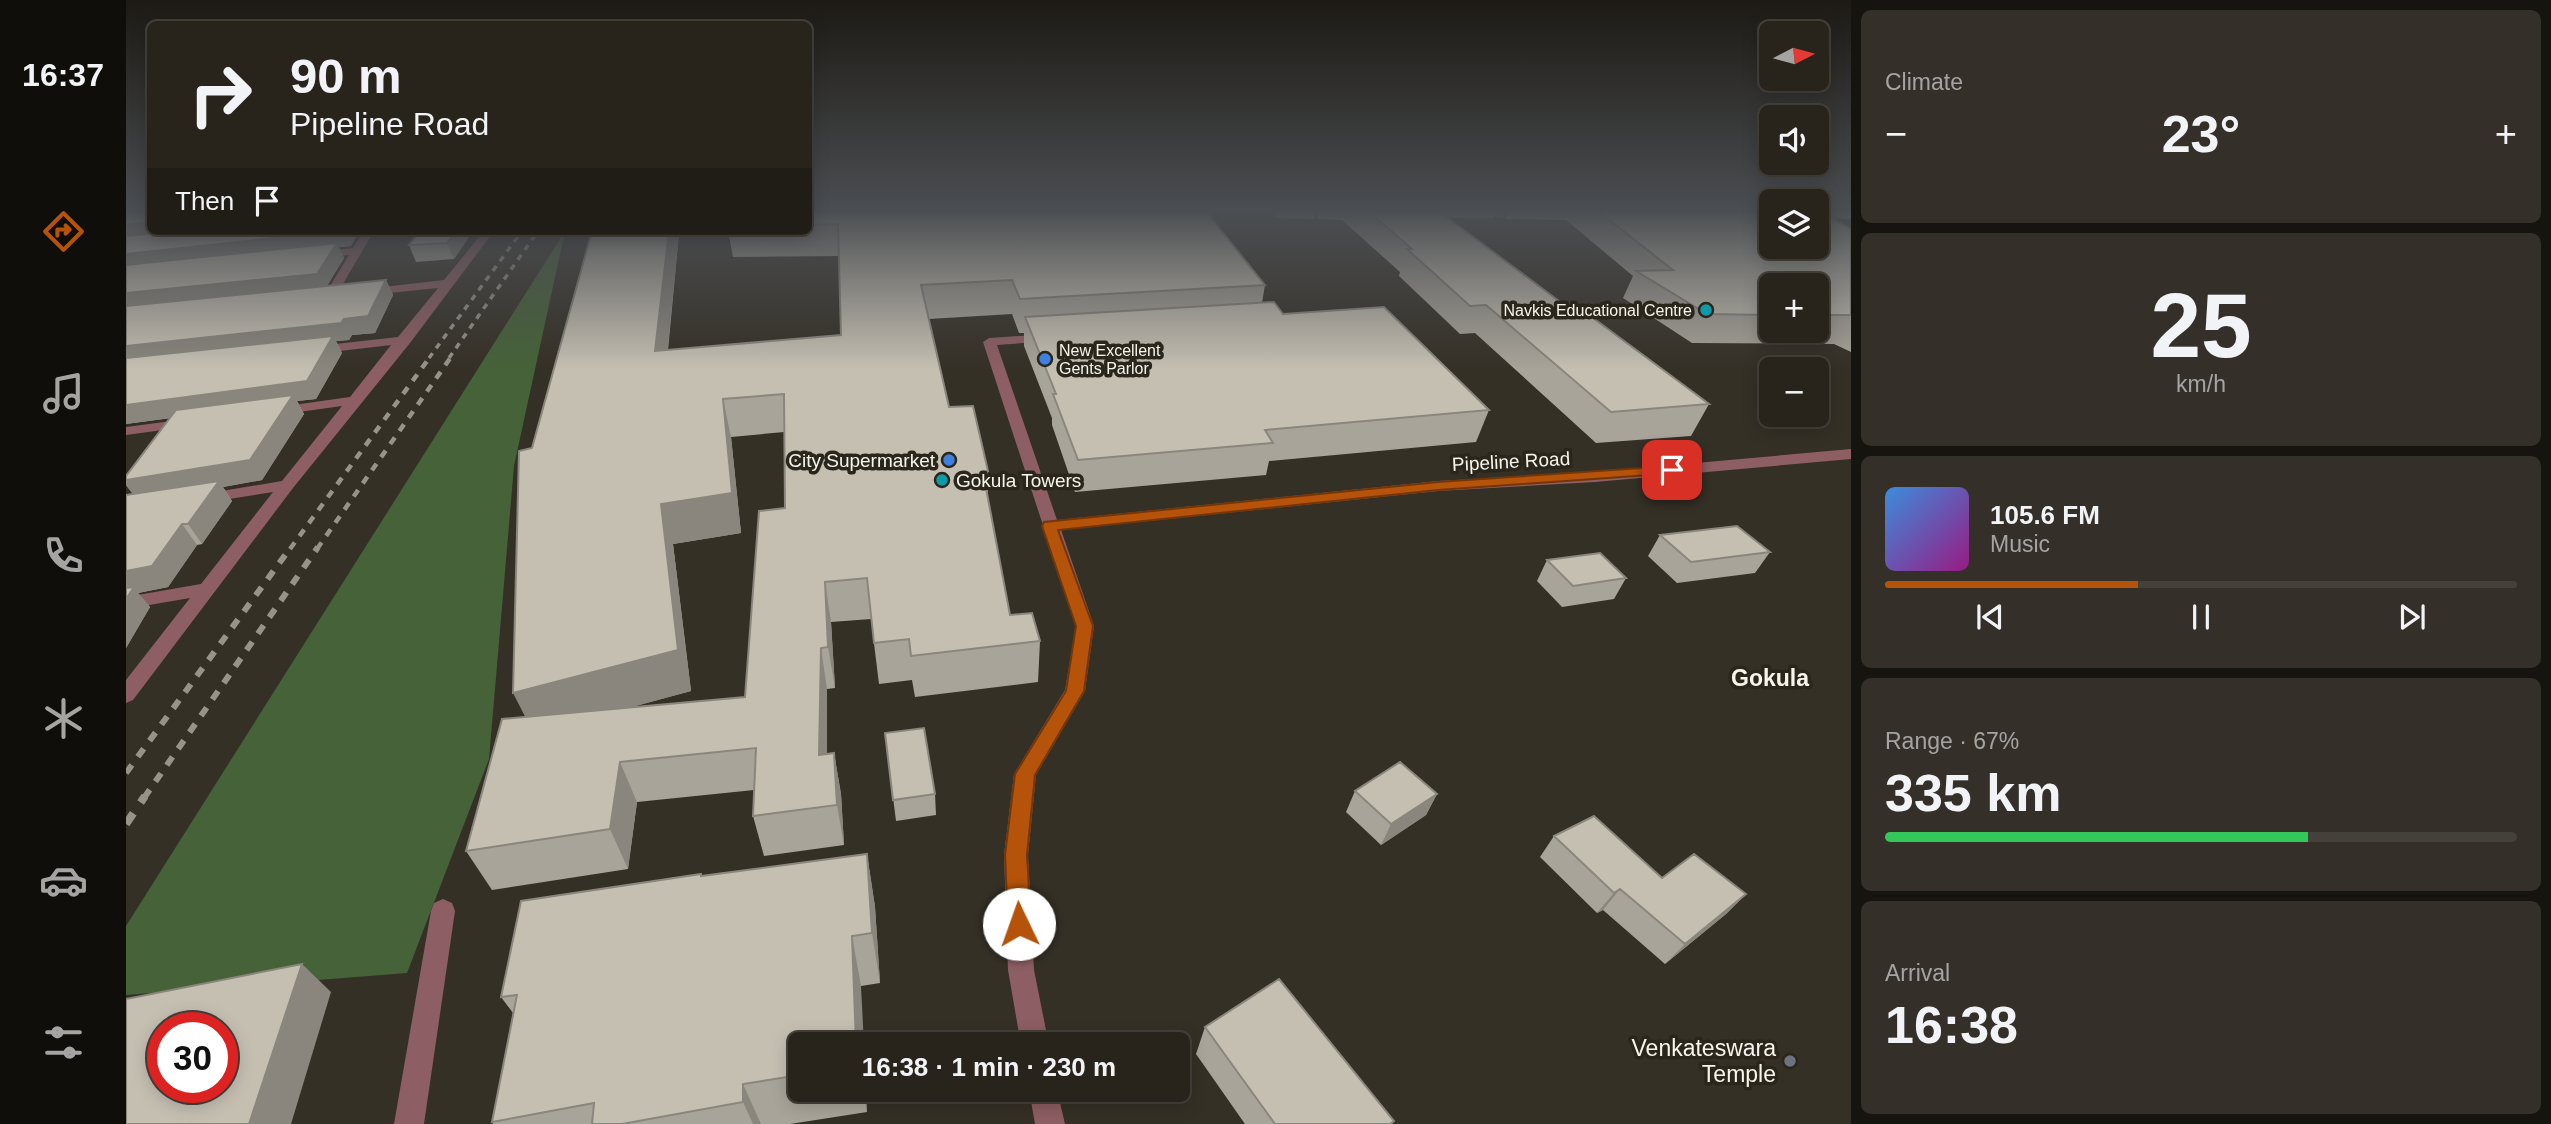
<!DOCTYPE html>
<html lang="en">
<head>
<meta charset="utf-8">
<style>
  :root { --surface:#28241c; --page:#343029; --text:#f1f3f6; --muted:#a5a4a3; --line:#44413b; --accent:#b45309 }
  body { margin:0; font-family:Helvetica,sans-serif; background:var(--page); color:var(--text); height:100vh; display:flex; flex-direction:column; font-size:26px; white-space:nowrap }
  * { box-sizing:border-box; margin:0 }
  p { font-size:23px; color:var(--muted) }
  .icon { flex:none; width:38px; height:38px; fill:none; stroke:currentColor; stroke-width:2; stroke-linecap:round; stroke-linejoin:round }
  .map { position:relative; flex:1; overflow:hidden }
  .details { display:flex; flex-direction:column; gap:10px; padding:10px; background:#16140f; width:700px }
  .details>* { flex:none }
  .banner { position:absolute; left:21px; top:21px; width:665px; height:214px; border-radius:10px; box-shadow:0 4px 18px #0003,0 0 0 2px var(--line); background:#28241c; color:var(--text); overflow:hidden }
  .needle { width:46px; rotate:84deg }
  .tools { position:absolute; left:1633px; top:21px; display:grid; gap:14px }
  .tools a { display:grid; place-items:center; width:70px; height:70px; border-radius:10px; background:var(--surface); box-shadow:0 4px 18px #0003,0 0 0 2px var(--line); font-size:35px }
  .speed { position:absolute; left:21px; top:1012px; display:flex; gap:14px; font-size:35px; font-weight:700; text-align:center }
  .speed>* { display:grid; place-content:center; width:91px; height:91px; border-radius:50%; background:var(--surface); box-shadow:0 4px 18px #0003,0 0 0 2px var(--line); line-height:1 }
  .speed .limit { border:10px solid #d22; background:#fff; color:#111 }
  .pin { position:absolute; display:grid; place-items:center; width:60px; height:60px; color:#fff; margin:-30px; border-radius:14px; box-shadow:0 4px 10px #0006 }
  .me { position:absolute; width:77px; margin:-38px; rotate:357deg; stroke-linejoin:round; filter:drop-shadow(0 0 5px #0008) }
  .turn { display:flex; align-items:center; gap:24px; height:147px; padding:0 28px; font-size:32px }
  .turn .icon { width:91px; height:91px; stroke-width:2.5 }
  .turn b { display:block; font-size:49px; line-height:60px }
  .then { display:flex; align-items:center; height:66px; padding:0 28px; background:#0003; gap:14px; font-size:26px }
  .big { font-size:52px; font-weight:800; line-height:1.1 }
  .details .card { flex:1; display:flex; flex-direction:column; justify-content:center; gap:10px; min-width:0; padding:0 24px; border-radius:10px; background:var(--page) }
  .details .dial { align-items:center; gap:0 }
  .dial b { font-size:91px; line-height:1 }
  .song { display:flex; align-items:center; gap:21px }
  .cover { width:84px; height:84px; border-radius:10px; background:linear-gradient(135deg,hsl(210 70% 55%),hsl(310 70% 35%)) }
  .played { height:7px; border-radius:4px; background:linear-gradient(90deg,var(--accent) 40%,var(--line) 40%) }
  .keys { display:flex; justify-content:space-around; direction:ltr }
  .heat { display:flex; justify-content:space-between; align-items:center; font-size:38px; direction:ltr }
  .charge { height:10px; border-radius:5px; background:linear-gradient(90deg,#34c759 67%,var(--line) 0) }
  .trip { position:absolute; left:662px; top:1032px; width:402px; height:70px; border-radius:10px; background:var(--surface); box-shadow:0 4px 18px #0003,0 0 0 2px var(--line); font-weight:800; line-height:70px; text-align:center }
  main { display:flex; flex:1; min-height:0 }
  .menu { display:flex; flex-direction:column; width:126px; justify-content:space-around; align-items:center; background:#100e0b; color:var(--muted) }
  .menu .icon { width:49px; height:49px }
  .menu .active { color:var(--accent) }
  .menu b { font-size:32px; color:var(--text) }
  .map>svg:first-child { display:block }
  .green { fill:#466238 }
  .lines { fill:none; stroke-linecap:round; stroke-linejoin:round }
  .street { fill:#8d5e63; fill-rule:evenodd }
  .rail-far3 { stroke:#97938b; stroke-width:3.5; stroke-dasharray:6 6; stroke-linecap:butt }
  .rail-far2 { stroke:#97938b; stroke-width:4.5; stroke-dasharray:8 8; stroke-linecap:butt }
  .rail-far1 { stroke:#97938b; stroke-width:6; stroke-dasharray:10 10; stroke-linecap:butt }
  .rail { stroke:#97938b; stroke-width:8; stroke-dasharray:13 13; stroke-linecap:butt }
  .wall { fill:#a9a499; fill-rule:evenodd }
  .shaded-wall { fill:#8a867d }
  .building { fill:#c5bfb2; stroke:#8a867d; stroke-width:2; fill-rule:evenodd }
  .route { fill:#b45309; stroke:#753606; stroke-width:2 }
  .culture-dot { fill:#0f9aa8; stroke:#2b261c; stroke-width:2.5 }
  .shop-dot { fill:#3f7fe0; stroke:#2b261c; stroke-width:2.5 }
  .worship-dot { fill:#6b7280; stroke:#2b261c; stroke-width:2.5 }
  .labels { text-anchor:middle; stroke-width:7; stroke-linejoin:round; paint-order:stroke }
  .far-poi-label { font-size:16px; fill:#f7f4ed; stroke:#2b261c; text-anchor:end }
  .poi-label { font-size:19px; fill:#f7f4ed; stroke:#2b261c; text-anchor:end }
  .street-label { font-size:19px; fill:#f7f4ed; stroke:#2b261c }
  .quarter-label { font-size:23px; font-weight:bold; fill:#f7f4ed; stroke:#2b261c }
  .near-poi-label { font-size:23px; fill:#f7f4ed; stroke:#2b261c; text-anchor:end }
</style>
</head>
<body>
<main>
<nav class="menu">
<b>16:37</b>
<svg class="icon active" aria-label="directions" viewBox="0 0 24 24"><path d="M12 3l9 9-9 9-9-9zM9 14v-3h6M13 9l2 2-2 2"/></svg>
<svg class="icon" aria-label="music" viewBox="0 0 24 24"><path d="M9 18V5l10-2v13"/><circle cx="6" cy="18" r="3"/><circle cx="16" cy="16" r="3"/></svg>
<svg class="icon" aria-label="phone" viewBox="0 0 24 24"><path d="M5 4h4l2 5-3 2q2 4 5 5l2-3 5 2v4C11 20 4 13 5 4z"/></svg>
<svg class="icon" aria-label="climate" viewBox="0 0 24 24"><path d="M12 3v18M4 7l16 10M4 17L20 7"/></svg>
<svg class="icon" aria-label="car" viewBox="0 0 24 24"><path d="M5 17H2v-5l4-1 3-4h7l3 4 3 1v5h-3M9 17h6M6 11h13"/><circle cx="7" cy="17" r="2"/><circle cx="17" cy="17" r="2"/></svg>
<svg class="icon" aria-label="filters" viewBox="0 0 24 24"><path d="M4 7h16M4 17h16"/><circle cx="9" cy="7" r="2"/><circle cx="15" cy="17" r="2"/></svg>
</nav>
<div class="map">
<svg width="1725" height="1124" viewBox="0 0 1725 1124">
  <rect width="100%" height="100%" fill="#353026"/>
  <path class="green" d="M439,231L388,466L363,759L281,973L0,995V926Z"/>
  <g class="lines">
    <path class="street" d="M1367,212H1377L1380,216L1371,218Z
      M238,231H248L208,299H200L198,296L223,255L192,258L187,255L192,252L227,248Z
      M358,231H368L284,343L167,488L7,700L0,703V680L64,598L0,609V597L75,584L147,492L78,503L72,501L70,498L72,495L156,481L216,406L151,415L144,411L146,408L224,397L265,345L188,354L182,350L183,347L272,337L312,288L243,295L237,291L239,289L318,280Z
      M922,334L928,338L926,341L871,345L931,520L1312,481L1469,472L1725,449V459L1469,482L1312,491L935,530L968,626L959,691L910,775L902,855L908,970L923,1045H895L882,970L878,855L888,774L939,690L950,626L857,342L863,338Z
      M61,419L68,423L66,426L0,435V427Z
      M317,899L326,903L329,911L298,1124H268L305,911L308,903Z
      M903,1090H931L939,1124H909Z"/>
    <path class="rail-far3" d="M303,358L396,231
      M323,358L412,231"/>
    <path class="rail-far2" d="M164,549L304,357
      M191,549L325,357"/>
    <path class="rail-far1" d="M0,773L165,547
      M18,798L192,547"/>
    <path class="rail" d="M0,824L19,796"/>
  </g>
  <path class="wall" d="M0,212L225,246L213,247L218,258L201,286L260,280L267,295L249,333L226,335L223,340L210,341L216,353L190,399L171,401L178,414L136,480L97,487L106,501L76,544L71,545L42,587L12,593L24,607L0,648L7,494L0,485V476L44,418L0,424Z
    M682,212L1090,224L1139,285L1136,303L1157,314L1363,410L1350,442L1143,461L1140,475L949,492L926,425V418L898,346V333H893L886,314L803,319L823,407L862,471V500L884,615L914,641L912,682L789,697L786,680L753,684L745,619L705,622L709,688L701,689V754L708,753L715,794L718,845L638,856L627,816L628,790L511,802L502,869L366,890L340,851L400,717L553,234L542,350L715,335L713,256L607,257L602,231H682ZM658,432L659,508L619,697L505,707L565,691L547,544L615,533L605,437Z
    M1148,212H1190L1188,219L1151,218Z
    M1193,212H1370L1368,218H1321L1437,304L1583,404L1565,436L1470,443L1349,333L1334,334L1273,276L1274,272L1216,220L1192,219Z
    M1380,212H1725V219L1705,218L1725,229V352L1708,344L1566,343L1497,298L1507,276L1440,220L1380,219L1381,214ZM1645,285H1690V331H1645Z
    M347,231L328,259L290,262L283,245Z
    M1534,535L1644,552L1629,573L1551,583L1522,556Z
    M1421,560L1500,578L1488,599L1436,607L1411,581Z
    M759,733L809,794L810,815L770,821Z
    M1229,791L1311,794L1300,815L1255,845L1220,812Z
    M1428,836L1536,878L1620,894L1600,914L1539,964L1477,910L1471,913L1414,857Z
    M741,854L749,907L754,983L735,986L674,1045V1090H740L741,1112L664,1124H367L366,1122L387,1013L375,997L576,876Z
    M1079,1027L1268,1121L1266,1124H1119L1070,1054Z"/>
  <path class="shaded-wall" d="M24,222V231H96L0,240V225Z
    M215,231H234L225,246L213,247L218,258L198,290L0,310V254Z
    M330,231H347L328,259L321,243Z
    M543,231H552L553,234L538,387L529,351Z
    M260,280L267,295L249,333L226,335L223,340L210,341L216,353L190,399L171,401L178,414L136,480L97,487L106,501L76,544L62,524L12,501L0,485V480L161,403L0,424V346L218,319Z
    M597,399L605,437L615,533L547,544L565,691L408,734L387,693L535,504Z
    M56,524L71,545L42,587L12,593L24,607L0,648V571Z
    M699,582L705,622L709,688L702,647Z
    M695,648L701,689V795L693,755Z
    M708,753L715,794L718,845L711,805Z
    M494,762L511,802L502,869L484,829Z
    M1311,794L1300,815L1255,845L1265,824Z
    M741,854L749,907L754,983L746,933Z
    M1494,889L1477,910L1471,913L1488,893Z
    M1620,894L1600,914L1539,964L1559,944Z
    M726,936L735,986L738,1045H730Z
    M176,964L205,992L165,1124H123Z
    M617,1084L635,1124H627L617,1102Z
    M737,1090H740L741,1112Z"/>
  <path class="building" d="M0,212H24V222L0,225Z
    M682,212H1083L1090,224L1139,285L894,299L886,280L795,285L823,407L847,406L862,471L857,472L884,615L906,613L914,641L785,656L783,639L748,643L741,578L699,582L702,647L695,648L693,755L708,753L711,805L627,816L630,748L494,762L484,829L340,851L376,719L619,697L633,511L659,508L658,394L597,399L606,493L535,504L552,650L387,693L393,451L406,448L466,231H543L529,351L715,335L712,224L682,225Z
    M1243,212H1314L1437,304L1447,303L1583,404L1485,412L1360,305L1344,306L1281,249H1286Z
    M1473,212H1645V247H1690V212H1695L1725,229V315H1690V285H1645V315L1581,314L1510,271L1547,270Z
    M51,231H215L0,254V236Z
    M294,231H330L321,243L283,245Z
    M211,243L191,274L0,293V265Z
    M260,280L242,316L218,319L215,323L0,346V306Z
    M1148,302L1157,314L1258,307L1363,410L1139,430L1147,443L952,460L927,394H930L899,317Z
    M207,336L181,381L0,405V358Z
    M167,395L124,460L0,480V476L50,410Z
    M93,481L62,524H56L26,566L0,571V495Z
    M1611,526L1644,552L1565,562L1534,535Z
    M1474,553L1500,578L1447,586L1421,560Z
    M8,587L0,599V588Z
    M798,728L809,794L767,800L759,733Z
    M1274,762L1311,794L1265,824L1229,791Z
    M1468,816L1536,878L1568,854L1620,894L1559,944L1494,889L1488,893L1428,836Z
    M741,854L746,933L726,936L730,1045H674V1075L617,1084V1102L496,1124H466L468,1103L366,1122L391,995L375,997L395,901L575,874V876Z
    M176,964L123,1124H0V999ZM37,1027H96V1087H37Z
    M1153,979L1268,1121L1264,1124H1149L1079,1027Z"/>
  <linearGradient id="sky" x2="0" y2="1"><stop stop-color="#1d1a15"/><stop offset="0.57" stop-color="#4b4e52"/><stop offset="1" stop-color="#4b4e52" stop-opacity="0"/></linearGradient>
  <rect width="1725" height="370" fill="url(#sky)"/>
  <path class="route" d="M1546,466L1553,470L1551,473L1312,490L932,530L967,626L958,691L909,775L901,855L905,924L901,932L893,935L885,932L882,924L879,855L889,774L940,691L950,626L916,526L918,522L1312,482Z"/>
  <g class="culture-dot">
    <circle cx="1580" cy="310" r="7"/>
    <circle cx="816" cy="480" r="7"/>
  </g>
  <g class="shop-dot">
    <circle cx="919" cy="359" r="7"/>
    <circle cx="823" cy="460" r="7"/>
  </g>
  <circle class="worship-dot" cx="1664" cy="1061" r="7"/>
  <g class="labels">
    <g class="far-poi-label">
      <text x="1566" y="316">Navkis Educational Centre</text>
      <text x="933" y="356" text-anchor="start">New Excellent<tspan x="933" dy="18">Gents Parlor</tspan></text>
    </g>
    <g class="poi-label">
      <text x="809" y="467">City Supermarket</text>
      <text x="830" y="487" text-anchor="start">Gokula Towers</text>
    </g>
    <g class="street-label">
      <text transform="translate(1385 461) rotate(-3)" y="7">Pipeline Road</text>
    </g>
    <g class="quarter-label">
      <text x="1644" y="686">Gokula</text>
    </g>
    <g class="near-poi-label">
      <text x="1650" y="1056">Venkateswara<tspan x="1650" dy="26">Temple</tspan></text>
    </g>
  </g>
</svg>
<div class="tools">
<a><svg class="needle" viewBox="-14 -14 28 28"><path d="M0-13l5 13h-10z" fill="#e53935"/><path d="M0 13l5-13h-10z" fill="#a5a4a3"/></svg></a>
<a><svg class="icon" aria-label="sound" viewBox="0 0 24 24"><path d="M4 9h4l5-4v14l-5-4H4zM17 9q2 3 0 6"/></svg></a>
<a><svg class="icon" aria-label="layers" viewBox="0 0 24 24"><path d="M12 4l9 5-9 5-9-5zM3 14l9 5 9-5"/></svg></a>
<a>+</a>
<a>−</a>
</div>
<div class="speed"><div class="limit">30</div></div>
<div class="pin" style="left:1546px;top:470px;background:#d93025"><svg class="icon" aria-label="arrive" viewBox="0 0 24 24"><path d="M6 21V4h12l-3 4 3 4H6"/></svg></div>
<svg class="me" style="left:893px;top:924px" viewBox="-20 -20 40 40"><circle r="19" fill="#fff"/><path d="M0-13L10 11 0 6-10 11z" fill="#b45309"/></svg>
<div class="trip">16:38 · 1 min · 230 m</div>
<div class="banner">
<div class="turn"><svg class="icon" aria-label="right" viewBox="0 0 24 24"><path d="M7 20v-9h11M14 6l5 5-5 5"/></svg><div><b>90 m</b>Pipeline Road</div></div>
<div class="then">Then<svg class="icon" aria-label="arrive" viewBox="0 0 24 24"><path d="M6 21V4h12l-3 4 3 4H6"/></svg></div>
</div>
</div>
<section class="details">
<div class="card"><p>Climate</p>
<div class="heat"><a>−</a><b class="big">23°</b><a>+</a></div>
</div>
<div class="card dial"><b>25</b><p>km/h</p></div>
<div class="card">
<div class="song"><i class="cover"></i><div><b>105.6 FM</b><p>Music</p></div></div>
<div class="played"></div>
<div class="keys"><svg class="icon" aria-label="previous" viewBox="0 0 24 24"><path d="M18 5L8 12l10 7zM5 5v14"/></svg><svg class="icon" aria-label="pause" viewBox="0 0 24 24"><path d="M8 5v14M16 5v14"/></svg><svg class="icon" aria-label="next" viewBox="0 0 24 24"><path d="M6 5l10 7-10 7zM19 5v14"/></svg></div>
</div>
<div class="card"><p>Range · 67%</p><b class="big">335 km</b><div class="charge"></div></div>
<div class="card"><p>Arrival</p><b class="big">16:38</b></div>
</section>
</main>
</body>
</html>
